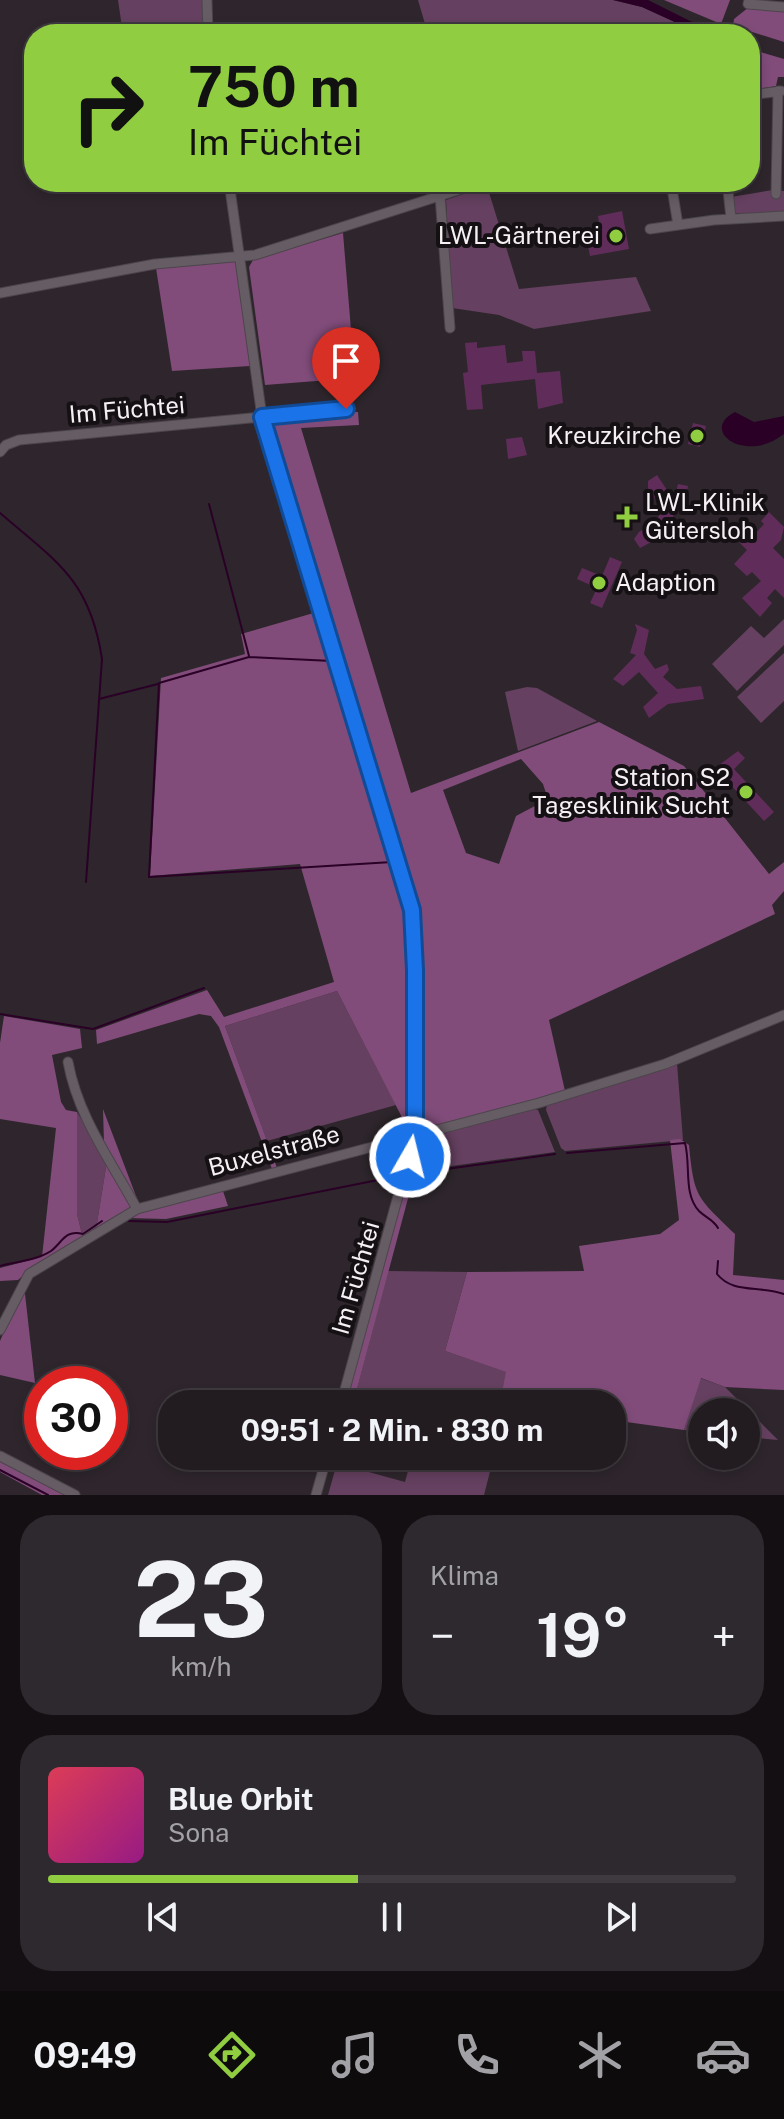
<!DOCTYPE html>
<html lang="de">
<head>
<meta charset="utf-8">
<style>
  :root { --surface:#221c21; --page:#2e292e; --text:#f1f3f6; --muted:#a2a1a5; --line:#3f3a3f; --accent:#90cd40 }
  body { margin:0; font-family:"Public Sans",sans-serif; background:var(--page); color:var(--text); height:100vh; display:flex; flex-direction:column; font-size:30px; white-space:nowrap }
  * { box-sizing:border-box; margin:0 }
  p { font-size:26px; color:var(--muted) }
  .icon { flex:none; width:44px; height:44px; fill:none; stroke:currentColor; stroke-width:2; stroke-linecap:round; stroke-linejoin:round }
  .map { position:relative; height:1495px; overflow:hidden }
  .side { display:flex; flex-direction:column; gap:20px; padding:20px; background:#130f12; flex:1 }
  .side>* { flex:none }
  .top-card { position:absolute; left:24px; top:24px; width:736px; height:168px; border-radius:32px; box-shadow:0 4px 12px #0003,0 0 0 2px var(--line); background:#90cd40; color:#111; overflow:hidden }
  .fabs { position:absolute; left:688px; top:1398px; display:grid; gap:16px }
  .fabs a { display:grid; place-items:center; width:72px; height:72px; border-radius:50%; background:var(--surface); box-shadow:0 4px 12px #0003,0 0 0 2px var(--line); font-size:40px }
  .speed { position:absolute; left:24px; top:1366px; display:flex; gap:16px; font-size:40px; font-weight:700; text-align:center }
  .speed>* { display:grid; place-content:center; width:104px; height:104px; border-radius:50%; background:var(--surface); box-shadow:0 4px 12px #0003,0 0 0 2px var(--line); line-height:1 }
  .speed .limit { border:12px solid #d22; background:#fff; color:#111 }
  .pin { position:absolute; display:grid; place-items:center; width:68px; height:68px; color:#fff; margin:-82px -34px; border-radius:50% 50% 50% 0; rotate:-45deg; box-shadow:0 0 8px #0007 }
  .pin .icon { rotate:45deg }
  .me { position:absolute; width:88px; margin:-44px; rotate:8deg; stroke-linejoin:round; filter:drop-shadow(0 0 6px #0008) }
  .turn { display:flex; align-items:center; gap:28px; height:168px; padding:0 32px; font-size:36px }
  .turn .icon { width:104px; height:104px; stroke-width:2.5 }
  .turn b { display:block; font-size:56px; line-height:68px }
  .big { font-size:60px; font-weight:700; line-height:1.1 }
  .side .card { flex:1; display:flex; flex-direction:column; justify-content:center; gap:12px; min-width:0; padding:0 28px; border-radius:32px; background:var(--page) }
  .side .dial { align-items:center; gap:0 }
  .dial b { font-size:104px; line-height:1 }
  .song { display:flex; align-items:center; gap:24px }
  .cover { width:96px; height:96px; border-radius:12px; background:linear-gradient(135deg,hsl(350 70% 55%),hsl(310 70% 35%)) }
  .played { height:8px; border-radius:4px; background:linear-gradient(90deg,var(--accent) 45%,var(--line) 45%) }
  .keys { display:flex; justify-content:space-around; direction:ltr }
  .heat { display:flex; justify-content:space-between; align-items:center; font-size:44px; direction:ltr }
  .side .tiles { flex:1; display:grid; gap:20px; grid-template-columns:1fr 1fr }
  .card:last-child { grid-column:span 2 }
  .trip { position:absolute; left:158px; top:1390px; width:468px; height:80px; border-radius:32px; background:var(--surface); box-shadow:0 4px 12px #0003,0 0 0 2px var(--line); font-weight:700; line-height:80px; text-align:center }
  .menu { display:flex; height:128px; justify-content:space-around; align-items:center; background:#0e0b0d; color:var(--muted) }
  .menu .icon { width:56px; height:56px }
  .menu .active { color:var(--accent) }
  .menu b { font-size:36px; color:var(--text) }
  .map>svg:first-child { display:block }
  .green { fill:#654060 }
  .forest { fill:#814c7a; fill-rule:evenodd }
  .water { fill:#2a0027 }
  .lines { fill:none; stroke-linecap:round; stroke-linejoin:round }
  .stream { stroke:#2a0027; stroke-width:2 }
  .building { fill:#602d5a }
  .minor-casing { stroke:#4c454b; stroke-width:11 }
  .minor { stroke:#665d64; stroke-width:9 }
  .route-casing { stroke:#114b97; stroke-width:20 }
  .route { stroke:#1a73e8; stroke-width:14 }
  .poi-dot { fill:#90cd40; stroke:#141013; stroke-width:3 }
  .labels { text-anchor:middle; stroke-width:8; stroke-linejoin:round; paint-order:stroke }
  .poi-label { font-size:24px; fill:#f6f0f5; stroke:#141013; text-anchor:end }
  .street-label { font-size:24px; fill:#f6f0f5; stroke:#141013 }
</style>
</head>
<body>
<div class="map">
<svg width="784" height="1495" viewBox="0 0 784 1495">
  <rect width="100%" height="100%" fill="#2e262c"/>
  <path class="green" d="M118,0H203L205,34H123Z
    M418,0H613L642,7L701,34H672L650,24L628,26L622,34H540L487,25L446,34H428Z
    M487,186L519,289L636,277L651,311L534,329L499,315L452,308L446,200Z
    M773,190L784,191V213H735L731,197Z
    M784,619V645L737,691L712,664L751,626L764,638Z
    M784,653V701L761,723L737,697Z
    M527,687L537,688L597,721L518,751L505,692Z
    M337,991L396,1105L267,1141L225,1026Z
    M677,1063L683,1140L565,1151L561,1148L546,1110L547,1104Z
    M532,1108L538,1110L555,1152L415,1171L425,1136Z
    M77,1112L107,1161L96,1229L83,1238L77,1214Z
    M388,1271L467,1272L445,1351L507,1372L500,1401L509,1404H353Z
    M700,1378L725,1387L778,1440L746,1437V1412H702V1432L684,1430Z
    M339,1456H349L347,1466L405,1482L412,1456H494L484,1495H328Z"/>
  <path class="forest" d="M664,0H730L721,24Z
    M749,7L784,10V42L733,26L734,19Z
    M750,49L784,59V77H778L776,86L750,90Z
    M343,233L355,378L265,385L249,267L253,260Z
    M236,261L250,366L172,371L156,268Z
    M337,412H358L359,425L301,428L411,793L599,722L684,766L769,874L784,862V891L772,905L775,914L549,1020L565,1091L427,1128L422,1123L421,971L416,910L271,424L272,419ZM521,759L543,784L548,799L516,816L499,864L466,853L443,790Z
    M317,612L409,911L413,1129L409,1131L337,991L225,1026L277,1168L272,1169L219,1027L211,1016L199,1014L97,1044L96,1030L207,990L224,1017L334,982L300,864L150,876L161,678L245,654L241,634Z
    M4,1016L80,1029L82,1048L52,1055L61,1102L66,1110L77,1112V1214L83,1238L27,1272L18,1280L0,1281V1268L42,1257L56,1128L0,1119V1043Z
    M103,1109L139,1204L104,1144Z
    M680,1139L689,1145C694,1198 697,1197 735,1234L733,1275L784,1280V1390L725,1387L701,1378L684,1430L612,1420V1404L500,1402L506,1372L445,1351L467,1272L584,1271L579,1246L660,1234L679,1220L670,1140Z
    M107,1161L133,1208L96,1229Z
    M414,1176L353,1404H345L408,1177Z
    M222,1188L228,1206L166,1219L128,1218L138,1212Z
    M24,1285L35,1383L0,1375V1341Z
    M0,1459L69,1495H42L0,1472Z"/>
  <path class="water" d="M613,0H648L690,21L730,34H701L642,7Z
    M735,412L754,422L784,416V434C744,465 699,430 735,412Z"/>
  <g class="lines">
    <path class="stream" d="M209,504L249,656
      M0,513C57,562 90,580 102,659L86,882
      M332,661L249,657L159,683L149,877L392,862
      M99,699L158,684
      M0,1014L93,1029L204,988
      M567,1153L685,1143C691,1165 683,1194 699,1211C706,1218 713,1219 718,1228
      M417,1173L555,1154
      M129,1221L167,1222L398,1176
      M718,1261L717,1274C733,1294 758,1285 784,1294
      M0,1266C16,1262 37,1260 51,1251C62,1243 65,1229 83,1234L102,1221
      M0,1470L48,1495"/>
  </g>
  <path class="building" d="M622,211L629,249L590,256L585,232L600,229L598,216Z
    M477,342V348L505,345L507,363L523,361L522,351H535L537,373L560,371L563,403L538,409L535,379L481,385L483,409L467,410L463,373L468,372L465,343Z
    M693,423L706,426L700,447L688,444Z
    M522,437L527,455L508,459L506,439Z
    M657,475L667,490L676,492L678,484L688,486L684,507L681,506L679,513L674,512L669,537L663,536L640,548L634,539L639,532L656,521L660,514V507L648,488V481Z
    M769,512L784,527L781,540L773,548L784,559V598L775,589L767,598L772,603L760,617L742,598L761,581L752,572L747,576L734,564L747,550L737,540L749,529L754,535L764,524L761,521Z
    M610,557L622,562L602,608L590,603L597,588L577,579L582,568L602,576Z
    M635,624L649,630L644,654L655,669L667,664L669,670L663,677L677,689L701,686L704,699L668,704L649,718L643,707L658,693L639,672L623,686L613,679L636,655L630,653L637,630Z
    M738,751L745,758L734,769L774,812L764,821L715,768Z"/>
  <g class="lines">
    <g class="minor-casing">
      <path id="minor" d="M207,0L208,34
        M749,0L748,4L784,7
        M750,95L781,91
        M229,182L262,417L412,910L415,970V1134L341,1404
        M671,182L678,225
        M727,182L731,218
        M776,194L778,91
        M440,196L450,328
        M650,229L714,220L784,216
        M0,293L155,264L255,255L483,182
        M0,452L6,445L19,440L346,409
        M68,1062C78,1117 111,1161 137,1209
        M0,1330L29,1274L137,1209L539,1103L665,1064L784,1015
        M0,1456L75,1495
        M316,1495L327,1456"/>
    </g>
    <use href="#minor" class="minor"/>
  </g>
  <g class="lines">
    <g class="route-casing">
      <path id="route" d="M346,409L262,417L412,910L415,970V1134L410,1157"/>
    </g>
    <use href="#route" class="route"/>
  </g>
  <g class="poi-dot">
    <circle cx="616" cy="236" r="8"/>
    <circle cx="697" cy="436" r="8"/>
    <path d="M623 505h8v8h8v8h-8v8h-8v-8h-8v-8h8z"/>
    <circle cx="599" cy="583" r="8"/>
    <circle cx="746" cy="792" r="8"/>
  </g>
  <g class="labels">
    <g class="poi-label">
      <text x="600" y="244">LWL-Gärtnerei</text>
      <text x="681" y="444">Kreuzkirche</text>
      <text x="645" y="511" text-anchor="start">LWL-Klinik<tspan x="645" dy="28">Gütersloh</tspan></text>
      <text x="615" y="591" text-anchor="start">Adaption</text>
      <text x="730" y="786">Station S2<tspan x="730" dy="28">Tagesklinik Sucht</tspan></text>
    </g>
    <g class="street-label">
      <text transform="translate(127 410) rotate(-5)" y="8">Im Füchtei</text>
      <text transform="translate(274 1151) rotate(-15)" y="8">Buxelstraße</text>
      <text transform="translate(356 1278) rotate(-74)" y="8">Im Füchtei</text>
    </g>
  </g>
</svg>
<div class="fabs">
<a><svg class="icon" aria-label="sound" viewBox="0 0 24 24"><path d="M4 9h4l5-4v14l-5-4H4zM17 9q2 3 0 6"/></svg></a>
</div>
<div class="speed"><div class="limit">30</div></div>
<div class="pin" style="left:346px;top:409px;background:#d93025"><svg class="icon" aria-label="arrive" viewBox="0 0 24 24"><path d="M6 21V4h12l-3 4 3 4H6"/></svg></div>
<svg class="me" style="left:410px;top:1157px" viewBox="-20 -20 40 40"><circle r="17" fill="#1a73e8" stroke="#fff" stroke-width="3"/><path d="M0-11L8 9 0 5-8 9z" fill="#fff"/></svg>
<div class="trip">09:51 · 2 Min. · 830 m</div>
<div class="top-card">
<div class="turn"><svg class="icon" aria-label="right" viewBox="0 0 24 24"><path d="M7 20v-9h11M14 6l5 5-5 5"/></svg><div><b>750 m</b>Im Füchtei</div></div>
</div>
</div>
<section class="side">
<div class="tiles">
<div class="card dial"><b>23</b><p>km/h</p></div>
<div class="card"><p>Klima</p>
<div class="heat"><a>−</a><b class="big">19°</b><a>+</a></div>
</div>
<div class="card">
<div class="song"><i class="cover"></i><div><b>Blue Orbit</b><p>Sona</p></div></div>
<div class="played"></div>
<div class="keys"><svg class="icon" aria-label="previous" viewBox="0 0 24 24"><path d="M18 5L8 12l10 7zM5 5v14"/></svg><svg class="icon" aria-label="pause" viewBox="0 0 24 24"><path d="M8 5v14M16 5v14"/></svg><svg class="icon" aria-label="next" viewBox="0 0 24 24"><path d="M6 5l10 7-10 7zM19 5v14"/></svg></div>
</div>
</div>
</section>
<nav class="menu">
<b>09:49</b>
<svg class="icon active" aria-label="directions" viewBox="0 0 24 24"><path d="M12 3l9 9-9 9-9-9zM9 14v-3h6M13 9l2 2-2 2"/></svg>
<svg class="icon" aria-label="music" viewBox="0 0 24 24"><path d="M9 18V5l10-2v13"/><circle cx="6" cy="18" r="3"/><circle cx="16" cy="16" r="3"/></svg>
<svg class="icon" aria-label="phone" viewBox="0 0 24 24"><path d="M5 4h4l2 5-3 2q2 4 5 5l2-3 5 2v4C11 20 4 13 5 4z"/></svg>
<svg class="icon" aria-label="climate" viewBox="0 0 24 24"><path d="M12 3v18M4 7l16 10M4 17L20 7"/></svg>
<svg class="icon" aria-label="car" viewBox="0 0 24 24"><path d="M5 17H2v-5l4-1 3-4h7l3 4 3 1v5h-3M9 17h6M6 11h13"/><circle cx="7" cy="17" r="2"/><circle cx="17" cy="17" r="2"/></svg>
</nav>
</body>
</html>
